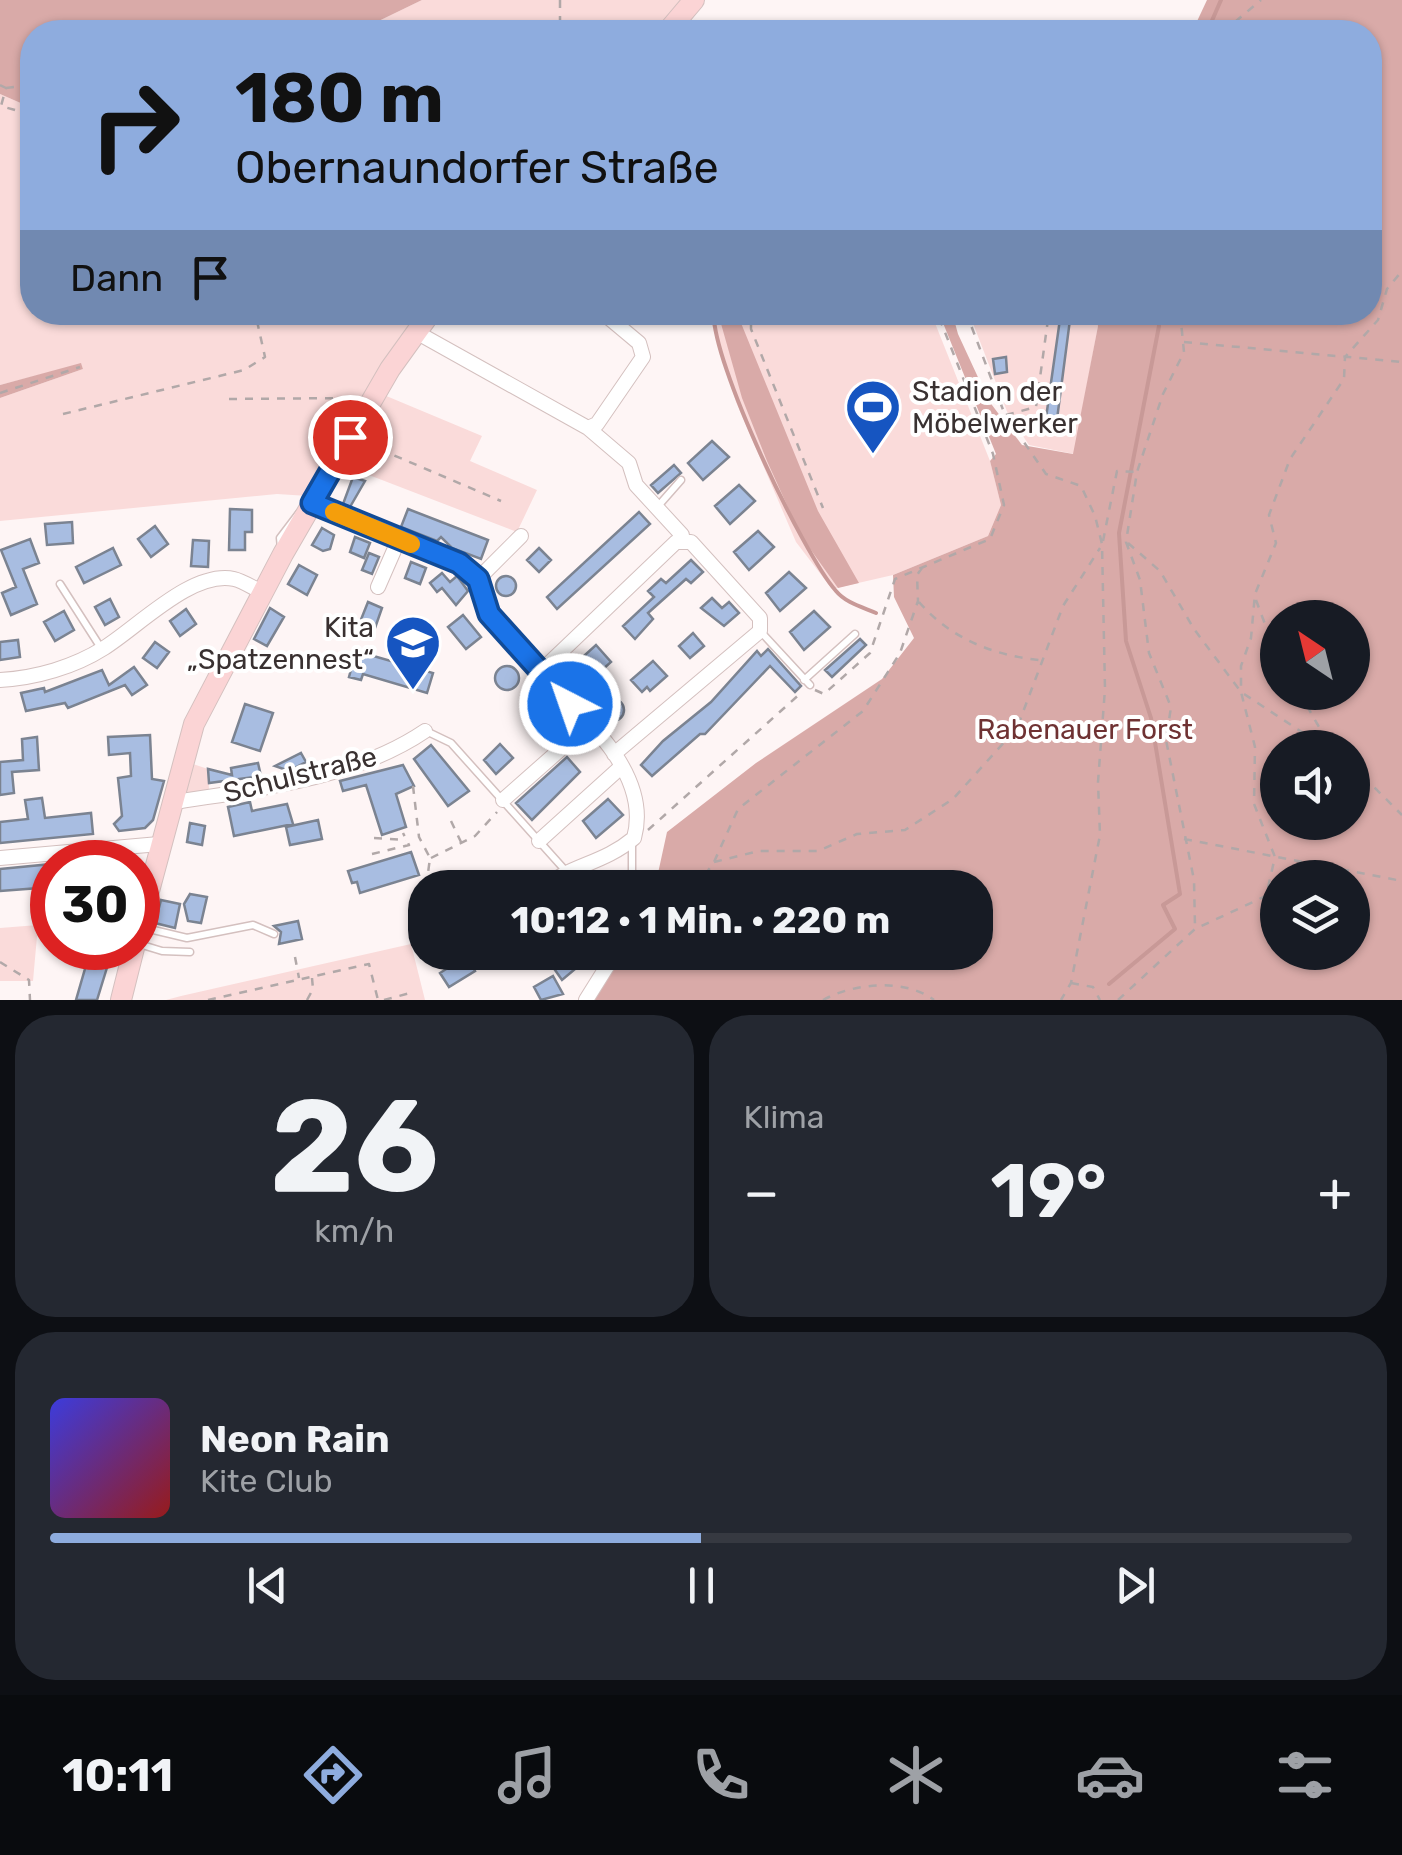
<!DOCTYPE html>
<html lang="de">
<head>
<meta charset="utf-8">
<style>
  :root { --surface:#171b24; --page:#242831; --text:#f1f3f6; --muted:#9ea1a6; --line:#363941; --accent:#8eacde }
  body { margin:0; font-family:Rubik,sans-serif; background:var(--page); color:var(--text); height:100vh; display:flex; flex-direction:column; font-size:38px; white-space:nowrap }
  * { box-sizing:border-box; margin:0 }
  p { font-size:32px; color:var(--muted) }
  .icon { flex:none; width:55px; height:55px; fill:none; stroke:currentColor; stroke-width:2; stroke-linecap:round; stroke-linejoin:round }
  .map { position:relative; height:1000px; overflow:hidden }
  .panel { display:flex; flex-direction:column; gap:15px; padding:15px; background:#0d0f14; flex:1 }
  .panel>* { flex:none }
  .guide { position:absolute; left:20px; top:20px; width:1362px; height:305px; border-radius:40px; box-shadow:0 2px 8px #0004; background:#8eacde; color:#111; overflow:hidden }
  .needle { width:65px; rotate:325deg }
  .controls { position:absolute; left:1260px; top:600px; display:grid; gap:20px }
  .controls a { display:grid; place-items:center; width:110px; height:110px; border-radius:50%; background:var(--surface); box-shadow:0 2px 8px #0004; font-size:50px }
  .speed { position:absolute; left:30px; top:840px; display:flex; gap:20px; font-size:50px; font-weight:700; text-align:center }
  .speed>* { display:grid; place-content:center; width:130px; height:130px; border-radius:50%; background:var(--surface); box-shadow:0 2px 8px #0004; line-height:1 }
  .speed .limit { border:15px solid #d22; background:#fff; color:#111 }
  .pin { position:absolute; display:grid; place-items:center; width:85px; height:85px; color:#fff; margin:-42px; border:5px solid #fff; border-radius:50%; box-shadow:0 2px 10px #0007 }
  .me { position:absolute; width:110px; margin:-55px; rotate:319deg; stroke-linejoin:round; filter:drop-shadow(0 0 8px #0008) }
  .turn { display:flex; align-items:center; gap:35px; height:210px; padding:0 50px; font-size:45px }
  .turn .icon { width:130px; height:130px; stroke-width:2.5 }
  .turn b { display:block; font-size:70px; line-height:85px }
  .then { display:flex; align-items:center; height:95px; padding:0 50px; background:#0003; gap:20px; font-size:38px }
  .big { font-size:75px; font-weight:700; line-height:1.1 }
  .panel .card { flex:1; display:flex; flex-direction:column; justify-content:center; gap:15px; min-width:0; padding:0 35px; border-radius:40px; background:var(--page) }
  .panel .dial { align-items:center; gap:0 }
  .dial b { font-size:130px; line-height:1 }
  .song { display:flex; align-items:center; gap:30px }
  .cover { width:120px; height:120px; border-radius:15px; background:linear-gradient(135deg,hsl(240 70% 55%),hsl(0 70% 35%)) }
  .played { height:10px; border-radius:5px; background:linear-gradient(90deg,var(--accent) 50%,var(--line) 50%) }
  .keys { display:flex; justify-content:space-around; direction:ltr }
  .heat { display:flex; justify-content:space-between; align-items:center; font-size:55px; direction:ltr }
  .panel .tiles { flex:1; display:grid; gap:15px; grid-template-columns:1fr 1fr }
  .card:last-child { grid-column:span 2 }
  .trip { position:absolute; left:408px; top:870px; width:585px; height:100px; border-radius:40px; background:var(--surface); box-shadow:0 2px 8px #0004; font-weight:700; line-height:100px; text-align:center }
  .menu { display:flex; height:160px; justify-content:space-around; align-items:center; background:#090b0e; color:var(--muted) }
  .menu .icon { width:70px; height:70px }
  .menu .selected { color:var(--accent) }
  .menu b { font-size:45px; color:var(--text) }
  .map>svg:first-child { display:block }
  .green { fill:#fadbda }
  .forest { fill:#d9aaa8; fill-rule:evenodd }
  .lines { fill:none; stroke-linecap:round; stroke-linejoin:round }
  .stream { stroke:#c89997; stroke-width:4 }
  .building { fill:#a8bde1; stroke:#7b8391; stroke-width:2.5 }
  .lane-casing { stroke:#d4c0bf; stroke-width:9 }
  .street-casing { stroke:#d4c0bf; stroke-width:16 }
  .secondary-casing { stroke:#d4c0bf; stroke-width:22 }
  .path { stroke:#b1a8a8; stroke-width:2.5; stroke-dasharray:8 8; stroke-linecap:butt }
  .lane { stroke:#fff; stroke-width:6 }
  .street { stroke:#fff; stroke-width:14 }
  .secondary { stroke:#fbd4d5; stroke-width:20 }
  .route-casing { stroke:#114b97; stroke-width:25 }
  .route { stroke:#1a73e8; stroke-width:18 }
  .slow { stroke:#f59e0b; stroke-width:18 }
  .labels { text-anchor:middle; stroke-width:8; stroke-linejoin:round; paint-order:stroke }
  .poi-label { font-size:28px; fill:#393131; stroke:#fff; text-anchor:start }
  .park-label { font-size:28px; fill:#6f3233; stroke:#fff }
  .street-label { font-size:28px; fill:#393131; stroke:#fff }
</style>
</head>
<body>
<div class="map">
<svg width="1402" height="1000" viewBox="0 0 1402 1000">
  <rect width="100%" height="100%" fill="#fef5f5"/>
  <path class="green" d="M422,0H694L667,32H356Z
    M0,94L32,108V312L424,313L372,390L482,436L470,461L537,490L517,532L330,460L308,496L277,494L0,521V398L83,369L81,364L0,385Z
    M708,312L931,313L990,461L1001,505L988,536L893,575L832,589L796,542L736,402Z
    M969,313H1095L1098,326L1074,454L1029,445L1008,414Z
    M190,763L208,769L209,790L182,795Z
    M38,925L33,981H0V928Z
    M411,944L425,1000H166L181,996Z"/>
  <path class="forest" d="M0,0H422L356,32H32V108L0,94Z
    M1207,0H1402V1000H592L624,953L975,952V888L655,887L667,832L756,763L882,679L914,638L894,597L893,575L988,536L1001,505L990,461L996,454L939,313H963L965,319L955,323L958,334L989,401L1022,445L1073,454L1098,326L1095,313L1370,312V32H1192ZM1278,618H1352V692H1278ZM1278,748H1352V822H1278ZM1278,878H1352V952H1278Z
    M718,313H734L741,323L818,511L859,583L838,588L801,536L767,461L742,398Z
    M81,363L83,369L0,398V385Z"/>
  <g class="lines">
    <path class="stream" d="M1207,32L1221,0
      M714,312C710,359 803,554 836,591C846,603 862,607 876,613
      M1109,984L1175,929L1163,905L1180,894L1151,718L1126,641L1119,533L1159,326L1157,312"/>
  </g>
  <path class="building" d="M978,312H1038V323H979Z
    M1061,312H1071L1056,427L1045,425Z
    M1006,357L1007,372L995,374L993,359Z
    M712,441L729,457L703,480L688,463Z
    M674,465L681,473L658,493L651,485Z
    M353,477L365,481L350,507L343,504Z
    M739,485L755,501L730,524L715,506Z
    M230,509L252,510V532H245V550H229Z
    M408,509L488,540L481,559L452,548L441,537L437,541L401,527Z
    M639,512L650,524L557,609L547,597Z
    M72,522L73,543L47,545L45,524Z
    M155,526L168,544L151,557L138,539Z
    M322,528L334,535L330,549L323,551L312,545Z
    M758,531L774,547L749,570L734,552Z
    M355,537L370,543L364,558L350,552Z
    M30,539L39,563L23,569L37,604L11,615L2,593L16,587L1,550Z
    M193,540L209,541L208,567L191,566Z
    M113,548L121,565L84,583L76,567Z
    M539,548L551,560L539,572L527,560Z
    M369,553L379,557L372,574L362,570Z
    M691,560L703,572L691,583L686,579L648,613L653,619L635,639L623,626L654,597L648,591L661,579L666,583Z
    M411,562L426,568L420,584L405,578Z
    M299,565L317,575L307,595L288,584Z
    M789,572L806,588L780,611L766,593Z
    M442,573L450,582L457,576L468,591L456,605L442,588L437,592L430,583Z
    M496 586a10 10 0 1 1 20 0a10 10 0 1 1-20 0Z
    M712,598L722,608L729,602L739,613L724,626L701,608Z
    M110,599L119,617L105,625L95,607Z
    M368,602L382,608L375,628L360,622Z
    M270,608L284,617L267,646L254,639Z
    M186,609L196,624L180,636L170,621Z
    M64,611L74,630L55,641L44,622Z
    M814,611L830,627L804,650L790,632Z
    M463,615L481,637L466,649L448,627Z
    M693,633L704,646L690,658L679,646Z
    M860,639L866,645L832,677L825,670Z
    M18,640L20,657L0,660V642Z
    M155,642L169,652L157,668L143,658Z
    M596,645L611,662L591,680L576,663Z
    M768,649L801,686L795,692L770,666L705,734H700L652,776L641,765L663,741L711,702L757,651L761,656Z
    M356,651L433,673L427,693L363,674L361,680L349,677Z
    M653,661L667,676L650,691L647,687L642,692L631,680Z
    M495 678a12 12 0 1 1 24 0a12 12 0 1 1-24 0Z
    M134,667L147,685L132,695L125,685L68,708L65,703L26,711L21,693L44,688L45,692L102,670L109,685Z
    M602 710a11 11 0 1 1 22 0a11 11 0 1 1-22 0Z
    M550,701L561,714L536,737L528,728Z
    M245,704L273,713L260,751L232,742Z
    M150,735L152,779L164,781L153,820L145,828L119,831L114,824L122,816L118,778L131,776L130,753L109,755L108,737Z
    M37,737L39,770L12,772L14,793L0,795V762L23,760L22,739Z
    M500,744L513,758L496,774L484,760Z
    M431,745L469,791L448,806L414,759Z
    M301,753L306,762L289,771L275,766Z
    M567,757L580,772L532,820L516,803Z
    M258,763L261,776L209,783L208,769L232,775L231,768Z
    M403,765L414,786L396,794L406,827L382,835L366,785L343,791L340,781Z
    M42,798L45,818L91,813L93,834L0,843V822L28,819L25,800Z
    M608,799L623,815L596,838L583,821Z
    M250,802L252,811L287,804L293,824L234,836L228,807Z
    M318,820L322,839L290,845L286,827Z
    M190,823L205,826L202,845L187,842Z
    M411,852L419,875L360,893L357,882L352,883L348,871Z
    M52,864V887L0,891V869Z
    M190,894L207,897L201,923L188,921L184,904Z
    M161,900L180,904L175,928L155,923Z
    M298,921L302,939L279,944L281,932L274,926Z
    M91,948H113L97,1000H76Z
    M559,952H573L581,964L562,980L548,960Z
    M466,956L475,971L449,987L440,973Z
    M553,976L563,994L541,1000L534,987Z"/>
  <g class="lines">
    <g class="lane-casing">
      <path id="lane" d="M771,316L779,312
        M659,505L681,480
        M281,548L280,538L299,513
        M60,584L101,648
        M761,632L810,685
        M804,680L855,634
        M426,731L451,743L564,869
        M632,888V844
        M145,928L187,938L253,925L274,934
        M139,944L162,951L190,952"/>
    </g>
    <g class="street-casing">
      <path id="street" d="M416,332L588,428L597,424L643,357L639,343L602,312
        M588,428L629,463L636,485L682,535
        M312,503L459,563C483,583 476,591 489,614C530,680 658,752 634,838C603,864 573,864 542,888
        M478,579L521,536
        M378,587L399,539
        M541,671L676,542H691L760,618V631L614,754
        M0,680C36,678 74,667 104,648C138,627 192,570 234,579C243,581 253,588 262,592
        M503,800L588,725
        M170,803C254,789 353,780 425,731
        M539,841L622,766
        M0,858L159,844
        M586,1000L616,952"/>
    </g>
    <g class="secondary-casing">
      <path id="secondary" d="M667,32L694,0
        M138,932L194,724L283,554L390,369L431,312
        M121,1000L134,948"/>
    </g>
    <path class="path" d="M560,0V32
      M1223,32L1261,0
      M0,85L6,88L1,106L32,115
      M6,88L32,85
      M966,312L1005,415L1046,474L1081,486L1095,516L1102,544L1105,689L1098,782L1100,835L1071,983L1061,1000
      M1180,312L1184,352L1163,394L1137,472L1126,542L1140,580L1149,653L1171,707L1166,740L1194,880L1195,927
      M760,313L751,319V329L823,508
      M1184,342L1402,362
      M0,393L80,367
      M229,399L353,398
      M63,414L244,370L265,357L255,312
      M1006,415L1036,407L1049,312
      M365,443L501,501
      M1103,541L1117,471L1137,472
      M1128,543L1160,571L1194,629L1241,692L1326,748
      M1256,600L1278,659
      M919,602C950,638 992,655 1039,660
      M815,690L824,694L870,653L895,579L990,539L1004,505L993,454L937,312
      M1299,692L1331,748
      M1352,765L1402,815
      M413,786L419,837L430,858L426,888
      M451,821L461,842
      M648,830L802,692
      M374,838L406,840
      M1184,839L1402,881
      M372,854L409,845L403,833
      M431,858L475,836L497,812
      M714,862L759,851H818L857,834L905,830L953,799L1017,728L1063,606L1100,548
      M696,888L714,862L738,809L863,711L900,653L918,601L917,575L924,565
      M295,957L299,978
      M628,959L635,952
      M0,962L29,980L30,1000
      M1071,983L1093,987L1100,1000
      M208,1000L369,964L378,1000
      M307,1000L313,989L312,978
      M384,1000L410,993
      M823,1000C854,983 905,978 934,1000
      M1118,1000L1195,929L1266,896L1275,857L1254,804L1255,747L1241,692V666L1251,638L1255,594L1276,543L1269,515L1290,459L1344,379L1345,357L1378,320L1387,289L1402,271"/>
    <use href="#lane" class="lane"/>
    <use href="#street" class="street"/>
    <use href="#secondary" class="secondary"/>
  </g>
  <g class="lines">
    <g class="route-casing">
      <path id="route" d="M350,437L312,503L459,563L478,579L489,614L570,704"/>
    </g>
    <use href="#route" class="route"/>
    <path class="slow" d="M334,512L411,544"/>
  </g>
  <defs>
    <g id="stadium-pin" transform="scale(2.875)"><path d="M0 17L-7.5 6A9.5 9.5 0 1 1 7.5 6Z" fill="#1655c1" stroke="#fff"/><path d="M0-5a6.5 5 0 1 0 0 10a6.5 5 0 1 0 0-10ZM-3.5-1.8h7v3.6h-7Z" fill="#fff"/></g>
    <g id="school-pin" transform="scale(2.875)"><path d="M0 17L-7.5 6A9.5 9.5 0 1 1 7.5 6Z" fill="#1655c1" stroke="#fff"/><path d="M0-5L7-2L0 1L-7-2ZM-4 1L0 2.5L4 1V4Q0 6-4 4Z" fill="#fff"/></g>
  </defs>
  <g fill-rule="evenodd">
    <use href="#stadium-pin" x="873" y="407"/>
    <use href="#school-pin" x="413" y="643"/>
  </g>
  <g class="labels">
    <g class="poi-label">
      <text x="912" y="401">Stadion der<tspan x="912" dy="32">Möbelwerker</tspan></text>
      <text x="374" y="637" text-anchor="end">Kita<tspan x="374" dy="32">„Spatzennest“</tspan></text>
    </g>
    <g class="park-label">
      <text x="1085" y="739">Rabenauer Forst</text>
    </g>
    <g class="street-label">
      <text transform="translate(300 774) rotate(-14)" y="10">Schulstraße</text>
    </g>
  </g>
</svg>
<div class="controls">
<a><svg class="needle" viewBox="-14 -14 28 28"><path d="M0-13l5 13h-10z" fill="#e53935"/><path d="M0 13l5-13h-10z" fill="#9ea1a6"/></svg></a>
<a><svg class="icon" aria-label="sound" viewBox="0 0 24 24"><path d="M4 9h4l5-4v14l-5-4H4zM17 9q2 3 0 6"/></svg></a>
<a><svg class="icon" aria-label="layers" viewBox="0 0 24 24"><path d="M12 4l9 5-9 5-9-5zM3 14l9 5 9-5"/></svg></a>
</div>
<div class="speed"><div class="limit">30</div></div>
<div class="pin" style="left:350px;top:437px;background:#d93025"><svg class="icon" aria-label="arrive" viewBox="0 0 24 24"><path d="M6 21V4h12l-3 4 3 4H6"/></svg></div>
<svg class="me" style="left:570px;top:704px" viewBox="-20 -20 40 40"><circle r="17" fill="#1a73e8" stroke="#fff" stroke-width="3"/><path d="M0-11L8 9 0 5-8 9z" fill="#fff"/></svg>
<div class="trip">10:12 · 1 Min. · 220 m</div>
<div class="guide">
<div class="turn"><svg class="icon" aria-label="right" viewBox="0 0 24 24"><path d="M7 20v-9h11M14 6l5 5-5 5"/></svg><div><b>180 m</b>Obernaundorfer Straße</div></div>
<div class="then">Dann<svg class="icon" aria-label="arrive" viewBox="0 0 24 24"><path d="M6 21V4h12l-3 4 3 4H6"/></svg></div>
</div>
</div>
<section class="panel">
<div class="tiles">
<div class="card dial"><b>26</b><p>km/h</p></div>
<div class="card"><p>Klima</p>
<div class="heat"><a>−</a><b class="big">19°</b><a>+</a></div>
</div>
<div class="card">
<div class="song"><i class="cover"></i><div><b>Neon Rain</b><p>Kite Club</p></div></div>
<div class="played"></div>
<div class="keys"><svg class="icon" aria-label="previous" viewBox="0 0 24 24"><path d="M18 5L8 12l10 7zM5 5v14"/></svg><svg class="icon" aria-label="pause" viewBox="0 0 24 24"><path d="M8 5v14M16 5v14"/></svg><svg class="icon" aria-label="next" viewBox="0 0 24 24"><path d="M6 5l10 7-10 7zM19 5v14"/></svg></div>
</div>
</div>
</section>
<nav class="menu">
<b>10:11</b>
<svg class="icon selected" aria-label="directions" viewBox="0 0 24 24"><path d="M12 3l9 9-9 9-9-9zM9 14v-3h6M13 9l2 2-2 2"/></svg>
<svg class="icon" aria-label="music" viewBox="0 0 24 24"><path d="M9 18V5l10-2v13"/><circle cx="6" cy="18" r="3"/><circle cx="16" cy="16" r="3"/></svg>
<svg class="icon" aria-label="phone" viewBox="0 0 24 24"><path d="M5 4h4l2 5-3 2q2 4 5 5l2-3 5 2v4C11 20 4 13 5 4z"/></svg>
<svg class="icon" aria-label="climate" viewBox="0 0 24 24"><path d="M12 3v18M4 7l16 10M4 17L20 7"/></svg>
<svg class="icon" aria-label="car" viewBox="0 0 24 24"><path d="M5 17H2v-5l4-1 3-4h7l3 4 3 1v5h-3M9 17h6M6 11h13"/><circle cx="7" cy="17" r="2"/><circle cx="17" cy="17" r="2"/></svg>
<svg class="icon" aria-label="filters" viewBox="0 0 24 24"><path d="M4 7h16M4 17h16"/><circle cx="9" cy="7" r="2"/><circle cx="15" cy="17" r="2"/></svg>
</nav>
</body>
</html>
